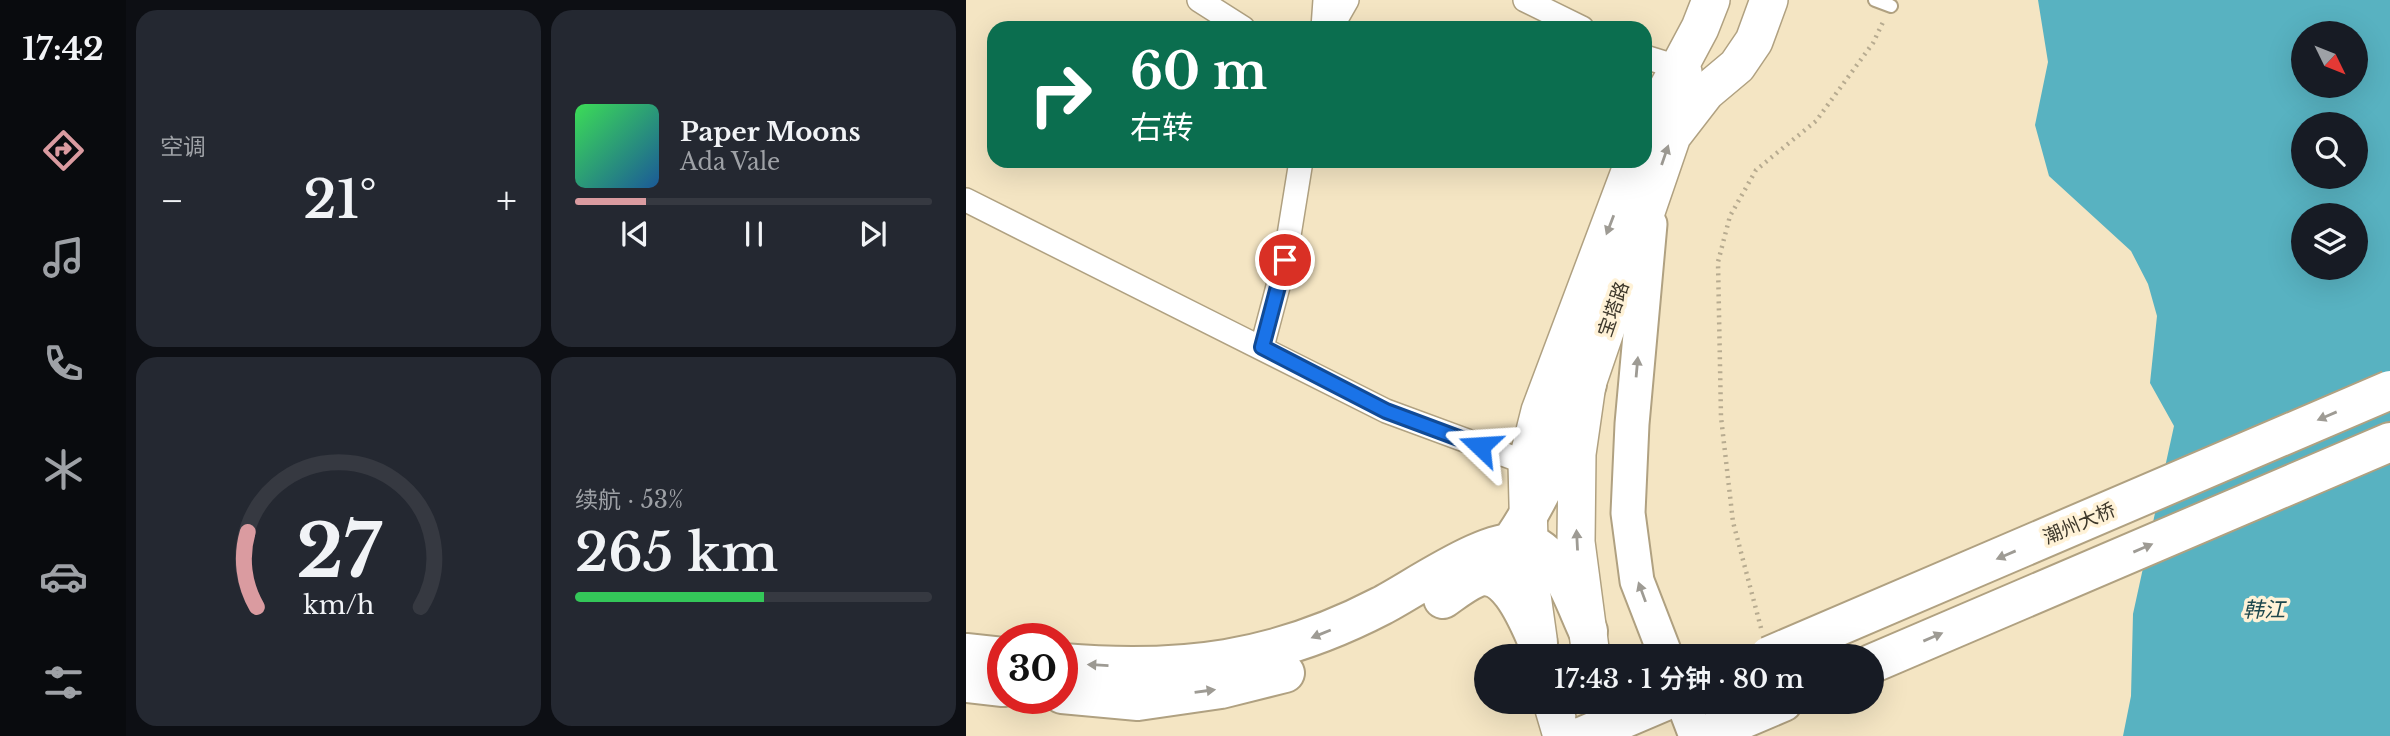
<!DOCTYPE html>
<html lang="zh">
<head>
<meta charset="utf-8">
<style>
  :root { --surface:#171b24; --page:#242831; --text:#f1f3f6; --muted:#9ea1a6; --line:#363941; --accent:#da9ba0 }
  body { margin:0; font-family:"Libre Baskerville","Noto Sans SC",serif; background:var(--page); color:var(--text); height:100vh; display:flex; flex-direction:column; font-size:26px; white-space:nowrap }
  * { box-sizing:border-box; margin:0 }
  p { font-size:23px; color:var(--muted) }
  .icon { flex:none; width:38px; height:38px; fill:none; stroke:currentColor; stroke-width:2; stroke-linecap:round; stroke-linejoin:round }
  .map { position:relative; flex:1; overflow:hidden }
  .drawer { display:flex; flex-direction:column; gap:10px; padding:10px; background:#0d0f14; width:840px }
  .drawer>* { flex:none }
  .guide { position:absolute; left:21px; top:21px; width:665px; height:147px; border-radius:21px; box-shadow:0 7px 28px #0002; background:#0b6e4f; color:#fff; overflow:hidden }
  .needle { width:46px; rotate:133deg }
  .buttons { position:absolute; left:1325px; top:21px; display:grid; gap:14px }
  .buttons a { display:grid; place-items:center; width:77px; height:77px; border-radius:50%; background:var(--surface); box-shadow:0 7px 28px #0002; font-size:35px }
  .speed { position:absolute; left:21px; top:623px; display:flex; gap:14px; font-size:35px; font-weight:700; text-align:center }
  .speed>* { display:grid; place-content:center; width:91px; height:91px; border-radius:50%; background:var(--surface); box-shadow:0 7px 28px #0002; line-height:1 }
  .speed .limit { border:10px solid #d22; background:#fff; color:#111 }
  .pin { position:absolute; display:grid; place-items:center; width:60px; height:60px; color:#fff; margin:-30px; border:4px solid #fff; border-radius:50%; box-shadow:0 2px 7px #0007 }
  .me { position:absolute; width:77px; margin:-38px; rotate:290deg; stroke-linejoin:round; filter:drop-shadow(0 0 5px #0008) }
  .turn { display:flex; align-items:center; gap:24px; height:147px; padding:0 28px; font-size:32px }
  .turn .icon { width:91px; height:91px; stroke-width:2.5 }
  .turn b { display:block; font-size:49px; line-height:60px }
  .big { font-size:52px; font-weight:600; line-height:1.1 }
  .drawer .tile { flex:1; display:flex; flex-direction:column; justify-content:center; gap:10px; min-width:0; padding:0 24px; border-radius:21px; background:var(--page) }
  .drawer .dial { align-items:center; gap:0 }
  .dial svg { height:182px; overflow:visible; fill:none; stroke:var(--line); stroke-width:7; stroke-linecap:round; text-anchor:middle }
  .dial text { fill:var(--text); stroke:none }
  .song { display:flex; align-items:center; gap:21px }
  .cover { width:84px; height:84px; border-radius:10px; background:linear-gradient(135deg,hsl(130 70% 55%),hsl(210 70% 35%)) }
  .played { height:7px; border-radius:4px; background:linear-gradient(90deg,var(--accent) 20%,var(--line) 20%) }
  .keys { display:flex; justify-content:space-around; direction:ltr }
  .heat { display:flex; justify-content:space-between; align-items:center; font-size:38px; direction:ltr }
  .charge { height:10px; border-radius:5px; background:linear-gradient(90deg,#34c759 53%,var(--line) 0) }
  .drawer .tiles { flex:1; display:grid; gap:10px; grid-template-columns:repeat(2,1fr) }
  .trip { position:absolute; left:508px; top:644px; width:410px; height:70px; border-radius:35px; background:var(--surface); box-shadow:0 7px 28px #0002; font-weight:600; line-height:70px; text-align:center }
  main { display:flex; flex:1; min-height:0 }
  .tab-bar { display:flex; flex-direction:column; width:126px; justify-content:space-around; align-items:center; background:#090b0e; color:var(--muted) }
  .tab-bar .icon { width:49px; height:49px }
  .tab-bar .on { color:var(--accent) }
  .tab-bar b { font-size:32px; color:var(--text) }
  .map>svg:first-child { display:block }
  .water { fill:#58b2c1; fill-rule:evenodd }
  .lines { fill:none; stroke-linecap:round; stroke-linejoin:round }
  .service-casing { stroke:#b0a181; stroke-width:16 }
  .minor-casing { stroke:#b0a181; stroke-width:26 }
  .secondary-casing { stroke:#b0a181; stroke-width:37 }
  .primary-casing { stroke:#b0a181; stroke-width:40 }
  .trunk-casing { stroke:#b0a181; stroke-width:42 }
  .path { stroke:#b7ab90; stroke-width:4.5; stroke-dasharray:2 5; stroke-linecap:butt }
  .service { stroke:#fff; stroke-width:12 }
  .minor { stroke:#fff; stroke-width:23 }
  .secondary { stroke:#fff; stroke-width:33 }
  .primary { stroke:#fff; stroke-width:37 }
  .trunk { stroke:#fff; stroke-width:38 }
  .trunk-bridge-casing { stroke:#b0a181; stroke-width:42; stroke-linecap:butt }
  .trunk-bridge { stroke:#fff; stroke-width:38 }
  .oneway { fill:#9e9b94 }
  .route-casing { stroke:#114b97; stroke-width:18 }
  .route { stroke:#1a73e8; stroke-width:12 }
  .labels { text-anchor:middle; stroke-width:7; stroke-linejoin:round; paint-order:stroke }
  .street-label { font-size:19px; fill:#3d372a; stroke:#fff2d7 }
  .water-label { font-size:21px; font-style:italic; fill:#1d474d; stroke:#fff2d7 }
</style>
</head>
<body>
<main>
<nav class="tab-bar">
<b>17:42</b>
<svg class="icon on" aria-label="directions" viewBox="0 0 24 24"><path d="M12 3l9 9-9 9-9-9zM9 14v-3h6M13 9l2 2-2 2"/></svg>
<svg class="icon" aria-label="music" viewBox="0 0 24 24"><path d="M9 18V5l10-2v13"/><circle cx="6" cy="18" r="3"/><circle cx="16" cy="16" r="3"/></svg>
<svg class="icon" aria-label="phone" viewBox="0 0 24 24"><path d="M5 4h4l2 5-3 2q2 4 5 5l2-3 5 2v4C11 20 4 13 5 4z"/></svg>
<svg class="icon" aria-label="climate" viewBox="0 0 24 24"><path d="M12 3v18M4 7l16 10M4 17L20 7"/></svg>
<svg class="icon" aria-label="car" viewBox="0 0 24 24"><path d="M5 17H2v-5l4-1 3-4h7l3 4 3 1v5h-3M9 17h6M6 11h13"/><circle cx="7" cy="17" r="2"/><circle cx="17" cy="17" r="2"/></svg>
<svg class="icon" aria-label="filters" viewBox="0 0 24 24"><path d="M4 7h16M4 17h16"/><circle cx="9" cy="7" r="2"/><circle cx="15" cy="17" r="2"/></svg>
</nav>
<section class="drawer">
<div class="tiles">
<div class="tile"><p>空调</p>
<div class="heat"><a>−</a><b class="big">21°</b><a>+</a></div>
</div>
<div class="tile">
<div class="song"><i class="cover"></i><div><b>Paper Moons</b><p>Ada Vale</p></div></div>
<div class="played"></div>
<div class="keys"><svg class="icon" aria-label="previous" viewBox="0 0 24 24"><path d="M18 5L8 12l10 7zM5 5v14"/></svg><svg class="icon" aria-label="pause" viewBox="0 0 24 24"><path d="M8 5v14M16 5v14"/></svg><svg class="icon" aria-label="next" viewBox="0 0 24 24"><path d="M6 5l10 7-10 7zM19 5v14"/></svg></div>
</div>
<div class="tile dial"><svg viewBox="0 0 100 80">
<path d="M14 69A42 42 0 1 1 86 69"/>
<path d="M14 69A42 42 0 0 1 10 36" stroke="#da9ba0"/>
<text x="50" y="56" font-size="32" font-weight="700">27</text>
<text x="50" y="72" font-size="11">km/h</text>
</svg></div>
<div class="tile"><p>续航 · 53%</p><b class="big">265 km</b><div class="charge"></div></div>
</div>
</section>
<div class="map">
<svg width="1424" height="736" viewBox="0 0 1424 736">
  <rect width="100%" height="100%" fill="#f4e5c3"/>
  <path class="water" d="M1072,0H1424V736H1157L1165,696L1167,614L1208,426L1184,383L1191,316L1182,284L1165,251L1083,176L1069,125L1082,62ZM1337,33H1390V86H1337ZM1337,124H1390V177H1337ZM1337,215H1390V268H1337Z"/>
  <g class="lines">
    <g class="service-casing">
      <path id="service" d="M909,0L925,6"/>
    </g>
    <g class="minor-casing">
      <path id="minor" d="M233,0L277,28
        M559,0L616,28
        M357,28L359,0
        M365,28L381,0
        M679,57L724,71
        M0,200L420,411L561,463
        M296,347L319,260L335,161"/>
    </g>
    <g class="secondary-casing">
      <path id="secondary" d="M684,224L666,424L662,513L671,581L700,656
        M717,702L730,736"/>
    </g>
    <g class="primary-casing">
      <path id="primary" d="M679,131L734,28L745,0
        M572,638L564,581L561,463L574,411L668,161
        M625,656L610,542L611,454L621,384L706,136L740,92L771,66L788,41L803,0
        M586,702L596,736
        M635,702L646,736"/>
    </g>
    <g class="trunk-casing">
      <path id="trunk" d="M534,557C574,506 597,445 621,384
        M477,599C487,592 498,583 510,578C541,565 563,623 572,643
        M0,653L37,657
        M96,663C215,673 309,661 415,606C447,590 530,530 564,544C595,556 609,604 622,631
        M905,664L1424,442
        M0,683L37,687
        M96,694L172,701L255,689L319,673
        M737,736L817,702"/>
    </g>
    <path class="path" d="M795,628L767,522L755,417L752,262L764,216L790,170L850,121L907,43L918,20"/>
    <use href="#service" class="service"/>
    <use href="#minor" class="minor"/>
    <use href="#secondary" class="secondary"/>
    <use href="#primary" class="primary"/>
    <use href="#trunk" class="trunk"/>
    <g class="trunk-bridge-casing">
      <path id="trunk-bridge" d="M803,656L1424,390
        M617,736L697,702"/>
    </g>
    <use href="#trunk-bridge" class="trunk-bridge"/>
  </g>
  <defs><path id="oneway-solid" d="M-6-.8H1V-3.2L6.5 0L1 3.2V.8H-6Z" transform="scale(1.75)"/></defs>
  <g class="oneway">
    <use href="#oneway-solid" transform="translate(699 155) rotate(-71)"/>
    <use href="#oneway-solid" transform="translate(644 225) rotate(111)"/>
    <use href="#oneway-solid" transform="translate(671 367) rotate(-85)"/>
    <use href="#oneway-solid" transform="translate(1361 416) rotate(157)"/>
    <use href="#oneway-solid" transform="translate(611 540) rotate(-93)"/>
    <use href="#oneway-solid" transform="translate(1177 548) rotate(-23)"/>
    <use href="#oneway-solid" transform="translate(1040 555) rotate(157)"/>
    <use href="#oneway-solid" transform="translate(676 592) rotate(-110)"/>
    <use href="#oneway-solid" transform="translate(355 634) rotate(158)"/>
    <use href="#oneway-solid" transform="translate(967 637) rotate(-23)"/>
    <use href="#oneway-solid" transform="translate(132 665) rotate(-177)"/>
    <use href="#oneway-solid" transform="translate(239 691) rotate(-8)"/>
  </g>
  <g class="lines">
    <g class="route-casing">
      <path id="route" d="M319,260L296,347L420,411L514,446"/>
    </g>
    <use href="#route" class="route"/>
  </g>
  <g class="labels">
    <g class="street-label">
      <text transform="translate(647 309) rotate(-71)" y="7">宝塔路</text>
      <text transform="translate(1113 523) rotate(-23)" y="7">潮州大桥</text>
    </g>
    <g class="water-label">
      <text x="1298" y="617">韩江</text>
    </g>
  </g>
</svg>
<div class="buttons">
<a><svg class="needle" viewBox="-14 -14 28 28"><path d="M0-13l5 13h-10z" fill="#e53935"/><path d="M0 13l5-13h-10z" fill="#9ea1a6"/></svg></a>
<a><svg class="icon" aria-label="search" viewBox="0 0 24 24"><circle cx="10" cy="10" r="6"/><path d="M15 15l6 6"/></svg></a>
<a><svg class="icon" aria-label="layers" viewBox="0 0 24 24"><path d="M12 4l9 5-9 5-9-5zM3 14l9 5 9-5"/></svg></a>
</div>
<div class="speed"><div class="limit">30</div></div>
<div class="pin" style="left:319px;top:260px;background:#d93025"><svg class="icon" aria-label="arrive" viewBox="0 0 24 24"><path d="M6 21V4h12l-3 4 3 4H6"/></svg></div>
<svg class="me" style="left:514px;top:446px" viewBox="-20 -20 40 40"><path d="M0-17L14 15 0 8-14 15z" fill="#1a73e8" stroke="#fff" stroke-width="4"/></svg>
<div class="trip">17:43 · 1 分钟 · 80 m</div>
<div class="guide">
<div class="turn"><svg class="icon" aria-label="right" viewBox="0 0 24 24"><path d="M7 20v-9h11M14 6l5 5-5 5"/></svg><div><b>60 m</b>右转</div></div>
</div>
</div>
</main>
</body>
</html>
